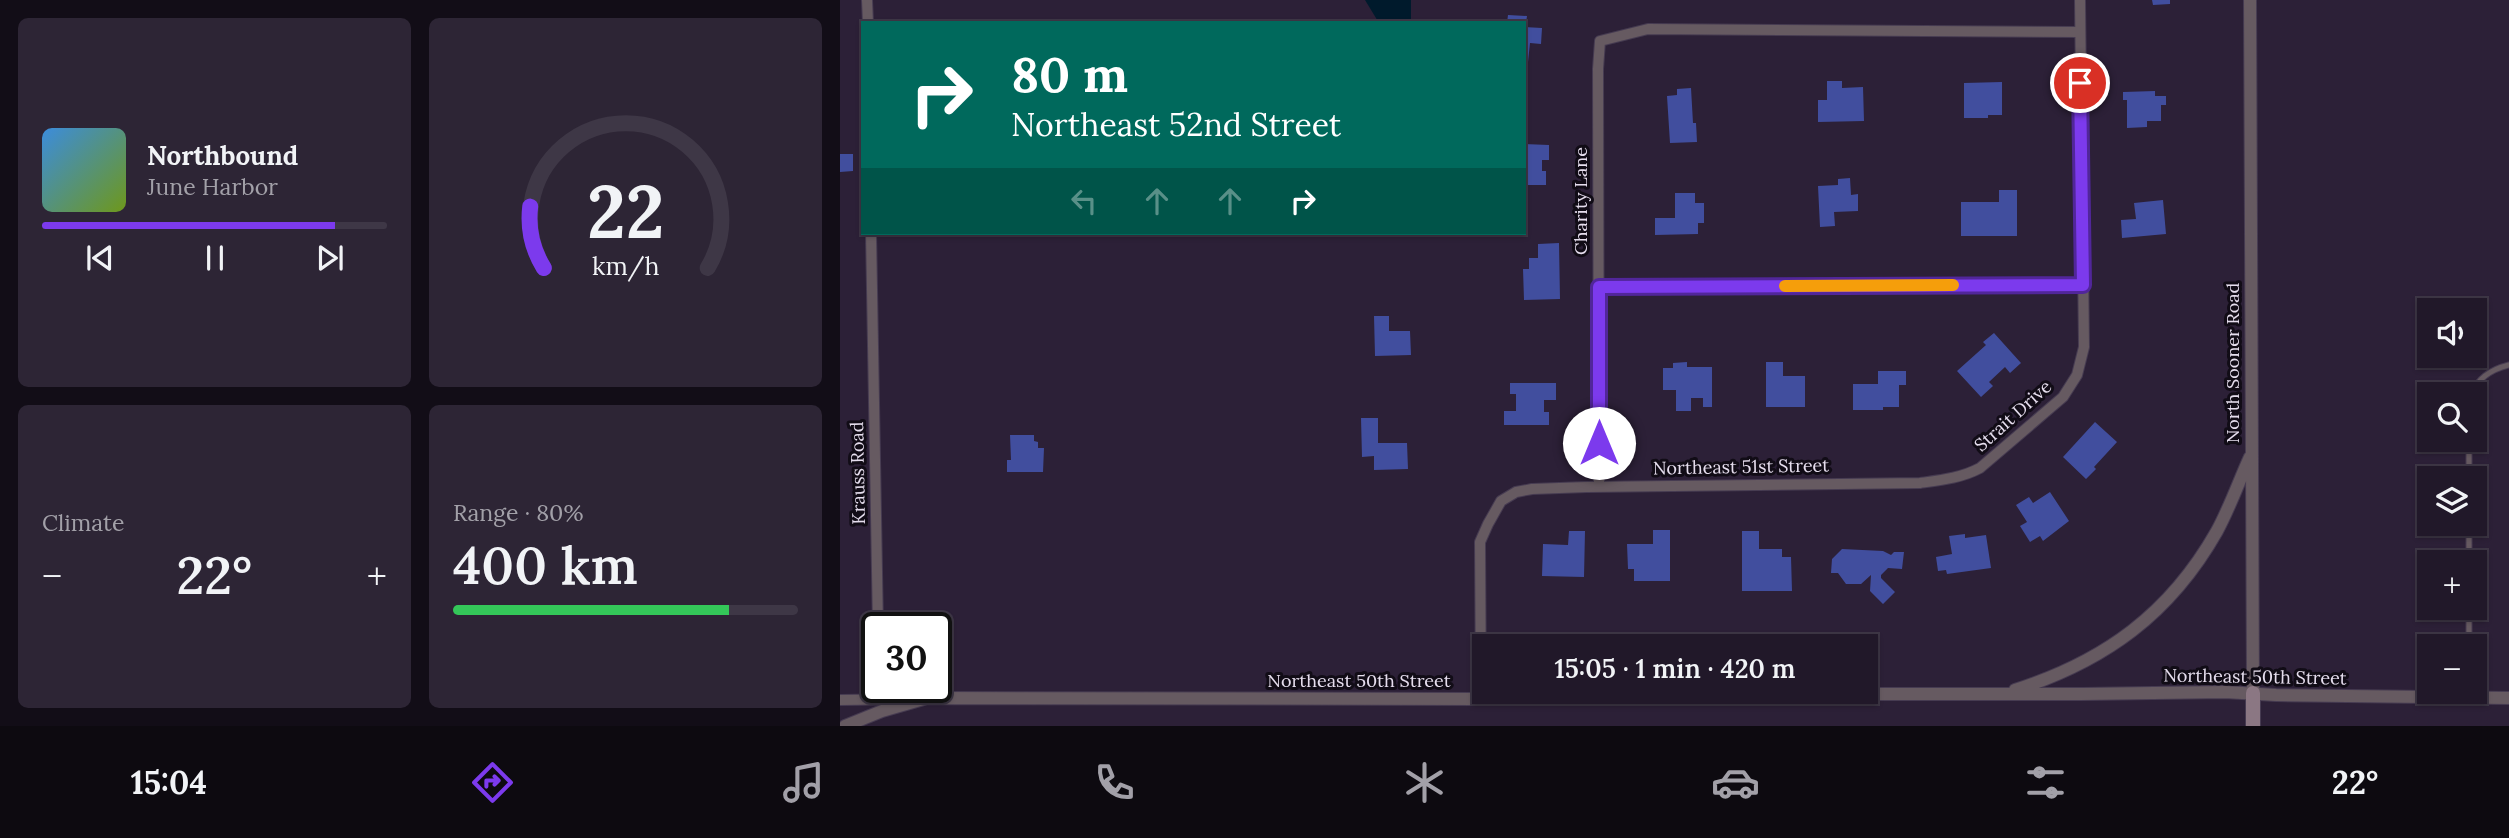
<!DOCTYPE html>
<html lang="en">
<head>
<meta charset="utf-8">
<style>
  :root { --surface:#211829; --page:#2d2535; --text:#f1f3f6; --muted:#a2a0a8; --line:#3e3746; --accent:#7c3aed }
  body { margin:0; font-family:Lora,serif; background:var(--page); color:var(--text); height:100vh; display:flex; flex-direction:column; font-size:26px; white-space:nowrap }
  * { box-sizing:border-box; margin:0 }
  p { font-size:23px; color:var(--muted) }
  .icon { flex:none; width:38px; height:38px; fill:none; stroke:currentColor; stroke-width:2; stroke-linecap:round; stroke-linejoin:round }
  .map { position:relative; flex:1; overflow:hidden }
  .details { display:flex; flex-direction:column; gap:18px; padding:18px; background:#120d17; width:840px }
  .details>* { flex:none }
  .top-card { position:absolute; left:21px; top:21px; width:665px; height:214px; border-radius:0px; box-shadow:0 2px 5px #0004,0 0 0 2px var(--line); background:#00695c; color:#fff; overflow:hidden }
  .controls { position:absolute; left:1577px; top:298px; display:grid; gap:14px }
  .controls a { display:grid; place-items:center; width:70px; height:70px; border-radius:0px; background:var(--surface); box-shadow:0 2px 5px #0004,0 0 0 2px var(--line); font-size:35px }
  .speed { position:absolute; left:21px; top:612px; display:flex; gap:14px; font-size:35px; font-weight:700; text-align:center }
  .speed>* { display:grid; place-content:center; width:91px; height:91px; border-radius:50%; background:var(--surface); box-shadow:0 2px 5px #0004,0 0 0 2px var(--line); line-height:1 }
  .speed .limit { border:4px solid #111; border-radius:10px; background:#fff; color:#111 }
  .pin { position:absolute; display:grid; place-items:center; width:60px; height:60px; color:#fff; margin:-30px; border:4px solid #fff; border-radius:50%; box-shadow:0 2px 7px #0007 }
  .me { position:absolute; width:77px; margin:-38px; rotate:0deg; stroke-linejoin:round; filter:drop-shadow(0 0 5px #0008) }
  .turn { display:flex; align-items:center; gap:24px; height:147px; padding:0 35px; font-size:32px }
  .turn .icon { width:91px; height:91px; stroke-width:2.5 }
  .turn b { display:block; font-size:49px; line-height:60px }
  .lanes { display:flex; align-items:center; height:66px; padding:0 35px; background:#0003; justify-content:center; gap:35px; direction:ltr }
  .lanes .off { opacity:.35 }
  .big { font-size:52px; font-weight:600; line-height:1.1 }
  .details .tile { flex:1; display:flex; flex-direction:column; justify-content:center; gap:10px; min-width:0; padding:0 24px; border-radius:10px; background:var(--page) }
  .details .dial { align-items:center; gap:0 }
  .dial svg { height:182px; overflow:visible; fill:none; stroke:var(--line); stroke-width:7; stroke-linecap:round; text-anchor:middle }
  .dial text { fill:var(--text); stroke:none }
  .song { display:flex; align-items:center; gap:21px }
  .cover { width:84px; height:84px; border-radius:10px; background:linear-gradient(135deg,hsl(210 70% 55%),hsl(80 70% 35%)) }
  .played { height:7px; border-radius:4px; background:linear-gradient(90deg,var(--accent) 85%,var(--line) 85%) }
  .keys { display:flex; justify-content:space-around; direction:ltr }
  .heat { display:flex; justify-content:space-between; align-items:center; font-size:38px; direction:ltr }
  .charge { height:10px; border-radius:5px; background:linear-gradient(90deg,#34c759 80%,var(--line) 0) }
  .details .tiles { flex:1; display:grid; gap:18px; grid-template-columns:repeat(2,1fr) }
  .trip { position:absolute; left:632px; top:634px; width:406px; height:70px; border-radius:0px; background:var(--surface); box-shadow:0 2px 5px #0004,0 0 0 2px var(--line); font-weight:600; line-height:70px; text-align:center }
  .tabs { display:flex; height:112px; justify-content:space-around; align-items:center; background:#0d0a10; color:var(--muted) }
  .tabs .icon { width:49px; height:49px }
  .tabs .current { color:var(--accent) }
  .tabs b { font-size:32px; color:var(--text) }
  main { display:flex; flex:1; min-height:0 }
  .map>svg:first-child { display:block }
  .water { fill:#001a2c }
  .building { fill:#414e9e }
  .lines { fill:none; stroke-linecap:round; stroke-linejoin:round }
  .service-casing { stroke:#463b51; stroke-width:7 }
  .minor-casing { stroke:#463b51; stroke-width:12 }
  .tertiary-casing { stroke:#463b51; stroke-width:14 }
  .secondary-casing { stroke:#463b51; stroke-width:16 }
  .service { stroke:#665a61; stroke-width:5 }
  .minor { stroke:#665a61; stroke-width:10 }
  .tertiary { stroke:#665a61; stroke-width:12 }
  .secondary { stroke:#8b7783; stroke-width:14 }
  .route-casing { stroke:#51269a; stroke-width:18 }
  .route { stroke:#7c3aed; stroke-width:12 }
  .slow { stroke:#f59e0b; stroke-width:12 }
  .labels { text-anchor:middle; stroke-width:6; stroke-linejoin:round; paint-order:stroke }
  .street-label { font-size:18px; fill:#e6deee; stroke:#110c16 }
</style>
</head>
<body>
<main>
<section class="details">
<div class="tiles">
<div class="tile">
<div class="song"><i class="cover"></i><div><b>Northbound</b><p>June Harbor</p></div></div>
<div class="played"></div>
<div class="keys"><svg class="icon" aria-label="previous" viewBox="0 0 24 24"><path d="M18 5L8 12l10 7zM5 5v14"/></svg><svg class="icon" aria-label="pause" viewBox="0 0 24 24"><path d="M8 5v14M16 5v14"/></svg><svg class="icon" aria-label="next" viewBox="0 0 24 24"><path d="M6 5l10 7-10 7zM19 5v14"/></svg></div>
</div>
<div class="tile dial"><svg viewBox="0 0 100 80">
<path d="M14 69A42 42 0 1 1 86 69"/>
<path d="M14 69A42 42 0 0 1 8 42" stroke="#7c3aed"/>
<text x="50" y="56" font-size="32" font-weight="700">22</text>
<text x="50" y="72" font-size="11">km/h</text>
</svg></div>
<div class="tile"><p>Climate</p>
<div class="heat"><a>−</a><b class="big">22°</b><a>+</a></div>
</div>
<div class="tile"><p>Range · 80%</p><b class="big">400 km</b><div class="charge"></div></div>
</div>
</section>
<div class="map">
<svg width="1669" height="726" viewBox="0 0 1669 726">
  <rect width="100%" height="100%" fill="#2c2037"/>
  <path class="water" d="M525,0H571V23H539Z"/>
  <path class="building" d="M1312,0H1330V4L1313,5Z
    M668,15L687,16L686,23H667Z
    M684,27L702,28L701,44L690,43L688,62L684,61Z
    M987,81H1002V88L1023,87L1024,121L978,122V100H987Z
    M1162,82V115H1148V118H1124V83Z
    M851,88L853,123H856L857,142L830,143L827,96L837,95V89Z
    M1315,91V96H1326V105H1321V121H1307V127L1287,128V100H1283V92Z
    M684,144L709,145V160H702V171H706V185H684Z
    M0,154H13V171L0,172Z
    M1010,178L1011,195L1018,194V211L994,212L995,226L980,227L978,186L998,185V179Z
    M1159,190H1177V236H1121V202H1159Z
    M835,193H855V203H864V223H858V234L815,235V218H835Z
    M1323,200L1326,234L1282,238L1281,220L1296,219L1294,203Z
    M719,243L720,299L684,300L683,269H689V258H698V244Z
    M534,316H549V331H570L571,355L535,356Z
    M1154,333L1181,363L1170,373L1165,367L1149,382L1153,386L1141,397L1117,371L1146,345L1143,342Z
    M847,362V367H872V407H863V398H851V411H836V390H823V368H833V363Z
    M926,362H943V376H965V407H926Z
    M1038,371H1066V385H1059V407H1043V410H1013V384H1038Z
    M670,383H716V400H704V412H709V425H664V411H676V394H670Z
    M521,418H538V443H567L568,469L534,470V456L522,457Z
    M1255,422L1277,442L1254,467L1256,469L1246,479L1223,457Z
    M170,435H194V441L198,442V448H204L203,472H167V460H171Z
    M1210,492L1229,521L1203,541L1200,536L1190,542L1180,526L1187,522L1176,505L1189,497L1193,503Z
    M813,530H830V581H794V569H788L787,544H813Z
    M729,531H745L744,577L702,576L703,544L728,545Z
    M902,531H919V549H942V557H951L952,591H902Z
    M1125,534V538L1146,535L1151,568L1107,574L1106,570L1098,571L1096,557L1112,554L1109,536Z
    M1002,549L1043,551L1051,555L1054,552H1064L1062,569L1048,568L1041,575V578L1055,592L1043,604L1030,591L1031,575L1021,584H1006L998,573H991L992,559Z"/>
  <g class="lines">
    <g class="service-casing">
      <path id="service" d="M1632,394C1638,377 1653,369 1669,365
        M1629,439V478
        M1629,562V523
        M1629,646V607"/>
    </g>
    <g class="minor-casing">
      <path id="minor" d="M27,0L28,23
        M31,233L38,628
        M759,287L1243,285
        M759,487L758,69L760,41L808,29L1240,32
        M641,699L640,542L648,524L661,501L676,492L692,489L747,487L1080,483C1102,480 1121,478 1140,468L1223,397L1237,375L1244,347L1240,0
        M0,700L74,699"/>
    </g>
    <g class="tertiary-casing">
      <path id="tertiary" d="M1410,0L1413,693
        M1175,690C1265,661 1330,614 1377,531C1390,507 1399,481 1410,457
        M5,726L42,711L87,698L641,699L929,694H1242L1385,692L1436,695L1669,698"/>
    </g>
    <g class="secondary-casing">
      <path id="secondary" d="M1413,693V726"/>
    </g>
    <use href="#service" class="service"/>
    <use href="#minor" class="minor"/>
    <use href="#tertiary" class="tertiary"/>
    <use href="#secondary" class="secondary"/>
  </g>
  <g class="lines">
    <g class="route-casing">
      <path id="route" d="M759,443V287L1243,285L1240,83"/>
    </g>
    <use href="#route" class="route"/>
    <path class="slow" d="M945,286L1113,285"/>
  </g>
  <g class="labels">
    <g class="street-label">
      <text transform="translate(741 201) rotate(-90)" y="6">Charity Lane</text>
      <text transform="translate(1393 363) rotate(-90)" y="6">North Sooner Road</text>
      <text transform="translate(1173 416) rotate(-42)" y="6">Strait Drive</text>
      <text transform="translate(901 467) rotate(-1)" y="6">Northeast 51st Street</text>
      <text transform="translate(18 473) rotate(-91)" y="6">Krauss Road</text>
      <text transform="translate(1415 677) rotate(1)" y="6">Northeast 50th Street</text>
      <text x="519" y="687">Northeast 50th Street</text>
    </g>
  </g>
</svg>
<div class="controls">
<a><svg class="icon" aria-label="sound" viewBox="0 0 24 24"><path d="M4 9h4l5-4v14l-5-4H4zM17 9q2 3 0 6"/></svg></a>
<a><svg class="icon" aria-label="search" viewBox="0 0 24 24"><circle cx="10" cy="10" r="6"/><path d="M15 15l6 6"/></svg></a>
<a><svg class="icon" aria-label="layers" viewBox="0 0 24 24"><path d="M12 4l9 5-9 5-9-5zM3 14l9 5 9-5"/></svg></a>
<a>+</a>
<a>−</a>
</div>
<div class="speed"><div class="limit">30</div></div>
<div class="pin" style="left:1240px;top:83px;background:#d93025"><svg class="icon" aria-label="arrive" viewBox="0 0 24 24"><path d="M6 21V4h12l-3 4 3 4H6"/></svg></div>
<svg class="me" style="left:759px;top:443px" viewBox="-20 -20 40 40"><circle r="19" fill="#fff"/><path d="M0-13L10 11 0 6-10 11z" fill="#7c3aed"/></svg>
<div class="trip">15:05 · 1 min · 420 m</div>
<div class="top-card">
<div class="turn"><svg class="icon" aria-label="right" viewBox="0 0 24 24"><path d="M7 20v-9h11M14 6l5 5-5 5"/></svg><div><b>80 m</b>Northeast 52nd Street</div></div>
<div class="lanes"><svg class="icon off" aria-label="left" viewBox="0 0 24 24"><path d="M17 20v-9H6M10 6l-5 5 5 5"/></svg><svg class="icon off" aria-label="ahead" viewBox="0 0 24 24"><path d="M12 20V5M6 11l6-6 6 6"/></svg><svg class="icon off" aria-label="ahead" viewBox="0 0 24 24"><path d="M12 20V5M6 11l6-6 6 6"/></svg><svg class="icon" aria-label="right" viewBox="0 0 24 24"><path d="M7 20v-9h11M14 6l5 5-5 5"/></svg></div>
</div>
</div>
</main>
<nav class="tabs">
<b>15:04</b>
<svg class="icon current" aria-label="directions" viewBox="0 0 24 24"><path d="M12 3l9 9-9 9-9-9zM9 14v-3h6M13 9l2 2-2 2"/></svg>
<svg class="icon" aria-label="music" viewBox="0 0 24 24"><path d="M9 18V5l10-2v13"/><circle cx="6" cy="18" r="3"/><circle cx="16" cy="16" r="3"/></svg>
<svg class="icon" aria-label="phone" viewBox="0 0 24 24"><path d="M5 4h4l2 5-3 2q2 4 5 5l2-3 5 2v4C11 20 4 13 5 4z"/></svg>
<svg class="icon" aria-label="climate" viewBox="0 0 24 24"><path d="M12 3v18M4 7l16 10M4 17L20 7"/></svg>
<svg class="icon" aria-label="car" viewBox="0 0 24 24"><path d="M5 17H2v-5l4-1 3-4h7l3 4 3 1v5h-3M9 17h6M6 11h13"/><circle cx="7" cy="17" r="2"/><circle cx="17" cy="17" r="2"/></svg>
<svg class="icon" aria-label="filters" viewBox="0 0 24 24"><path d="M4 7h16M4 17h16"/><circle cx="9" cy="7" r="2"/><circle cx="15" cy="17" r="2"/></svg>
<b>22°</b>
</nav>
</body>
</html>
